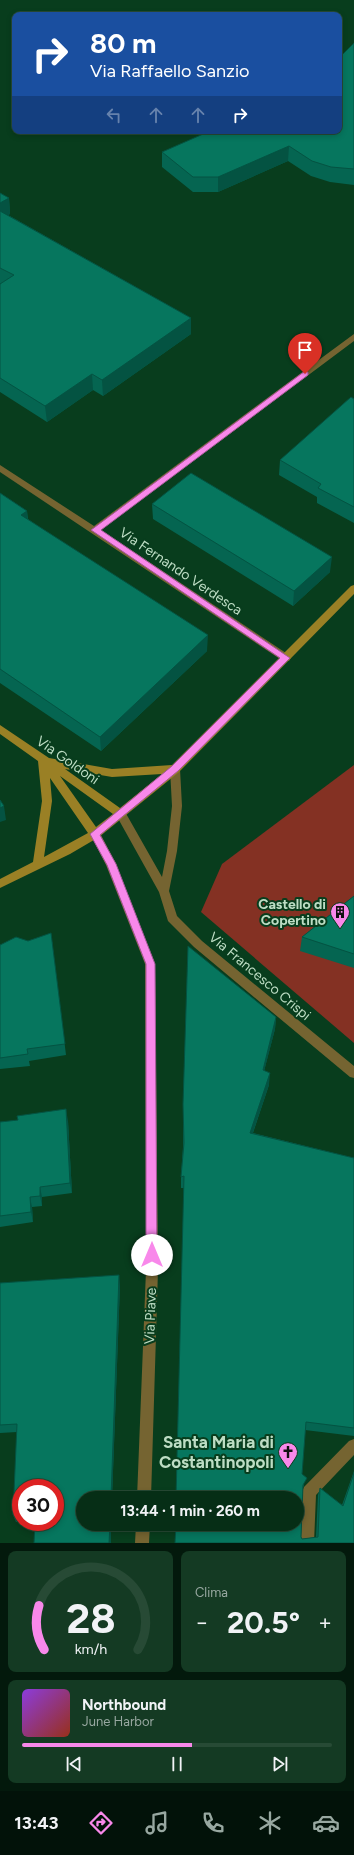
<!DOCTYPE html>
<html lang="it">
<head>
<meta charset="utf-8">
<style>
  :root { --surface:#062e16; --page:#143a23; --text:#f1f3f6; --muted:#98a8a1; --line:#274a35; --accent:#f888ea }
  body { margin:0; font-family:Figtree,sans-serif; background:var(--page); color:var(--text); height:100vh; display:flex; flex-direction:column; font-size:15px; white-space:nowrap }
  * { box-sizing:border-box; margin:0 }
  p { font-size:13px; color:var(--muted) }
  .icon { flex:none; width:22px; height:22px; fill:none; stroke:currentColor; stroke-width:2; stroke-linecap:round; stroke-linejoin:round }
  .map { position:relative; height:1543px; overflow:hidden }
  .panel { display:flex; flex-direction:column; gap:8px; padding:8px; background:#03190c; flex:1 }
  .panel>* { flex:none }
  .hud { position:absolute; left:12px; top:12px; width:330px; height:122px; border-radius:8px; box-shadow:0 2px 6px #0003,0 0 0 1px var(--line); background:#1a4fa0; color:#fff; overflow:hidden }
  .speed { position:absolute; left:12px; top:1479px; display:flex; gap:8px; font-size:20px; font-weight:700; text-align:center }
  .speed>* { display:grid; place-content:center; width:52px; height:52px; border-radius:50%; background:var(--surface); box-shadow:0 2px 6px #0003,0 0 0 1px var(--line); line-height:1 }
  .speed .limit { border:6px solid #d22; background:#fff; color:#111 }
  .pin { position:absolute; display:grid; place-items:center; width:34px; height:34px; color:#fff; margin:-41px -17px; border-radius:50% 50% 50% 0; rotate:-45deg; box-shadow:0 0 4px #0007 }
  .pin .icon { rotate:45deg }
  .me { position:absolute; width:44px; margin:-22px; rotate:0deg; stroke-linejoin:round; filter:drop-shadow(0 0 3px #0008) }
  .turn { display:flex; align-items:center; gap:14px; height:84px; padding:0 12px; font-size:18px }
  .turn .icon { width:52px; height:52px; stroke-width:2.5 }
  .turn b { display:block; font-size:28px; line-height:34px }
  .lanes { display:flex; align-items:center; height:38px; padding:0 12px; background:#0003; justify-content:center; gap:20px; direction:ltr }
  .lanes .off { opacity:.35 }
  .big { font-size:30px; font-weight:700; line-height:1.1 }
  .panel .widget { flex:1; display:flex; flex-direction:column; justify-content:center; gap:6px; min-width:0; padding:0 14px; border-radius:8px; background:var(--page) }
  .panel .dial { align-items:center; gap:0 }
  .dial svg { height:104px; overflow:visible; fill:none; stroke:var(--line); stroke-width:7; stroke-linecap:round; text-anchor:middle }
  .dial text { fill:var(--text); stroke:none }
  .song { display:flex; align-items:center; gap:12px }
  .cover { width:48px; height:48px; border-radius:6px; background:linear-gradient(135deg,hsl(270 70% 55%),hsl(10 70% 35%)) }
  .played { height:4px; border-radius:2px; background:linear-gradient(90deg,var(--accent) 55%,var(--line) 55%) }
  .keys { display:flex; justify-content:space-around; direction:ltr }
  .heat { display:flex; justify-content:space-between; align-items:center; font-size:22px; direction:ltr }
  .panel .tiles { flex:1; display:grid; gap:8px; grid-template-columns:1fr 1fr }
  .widget:last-child { grid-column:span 2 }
  .trip { position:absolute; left:76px; top:1491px; width:228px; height:40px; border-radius:20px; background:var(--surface); box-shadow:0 2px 6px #0003,0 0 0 1px var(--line); font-weight:700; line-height:40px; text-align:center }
  .tab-bar { display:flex; height:64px; justify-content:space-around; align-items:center; background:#021209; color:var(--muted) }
  .tab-bar .icon { width:28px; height:28px }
  .tab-bar .on { color:var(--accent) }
  .tab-bar b { font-size:18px; color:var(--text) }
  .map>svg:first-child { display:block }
  .green { fill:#843123 }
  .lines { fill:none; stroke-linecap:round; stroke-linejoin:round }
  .street { fill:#756431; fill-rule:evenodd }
  .secondary { fill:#9a8025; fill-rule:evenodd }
  .wall { fill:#056551 }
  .shaded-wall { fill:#045342 }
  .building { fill:#06765e; stroke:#045342 }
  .route { fill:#f888ea; stroke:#a15898 }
  .labels { text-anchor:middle; stroke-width:4; stroke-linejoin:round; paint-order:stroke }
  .street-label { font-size:14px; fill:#bdddc4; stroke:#083d1d }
  .poi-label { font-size:14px; font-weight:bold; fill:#bdddc4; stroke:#083d1d; text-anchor:end }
  .near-poi-label { font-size:17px; font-weight:bold; fill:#bdddc4; stroke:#083d1d; text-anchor:end }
</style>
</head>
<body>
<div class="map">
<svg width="354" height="1543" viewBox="0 0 354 1543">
  <rect width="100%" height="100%" fill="#083d1d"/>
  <path class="green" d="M354,765V1043L201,912L222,864Z"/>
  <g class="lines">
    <path class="street" d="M354,334V341L101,530L289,655L291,658L289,661H283L0,472V465L94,526Z
      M175,765L179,766L180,769L182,806L177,851L169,891L177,916L202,941L354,1066V1078L350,1077L194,947L168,921L159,892L115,813L116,810H124L162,877L167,851L172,806L170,769L171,766Z
      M95,830L99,831L116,864L155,964L158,1270L151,1498H137L146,1270L145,964L106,865L90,834L91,831Z
      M354,1439V1455L316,1495L314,1543H300L302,1492L304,1487L349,1441Z
      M136,1524H150L149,1543H135Z"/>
    <path class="secondary" d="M354,585V594L179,772L99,837L70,854L0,888V879L33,862L42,801L38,761L0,734V725L49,758L112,769L172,765L351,586ZM65,769L112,777L162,774L120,808ZM60,776L113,814L96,827ZM50,778L88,833L44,857L52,801Z"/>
  </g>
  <path class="wall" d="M354,43V185L330,182L311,176L288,161L218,192H193L162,167V152L339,131Z
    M0,193L9,198L10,214L8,215L191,318V334L103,396L93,390L47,422L0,392V284H1L0,283Z
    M354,399V523L317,503V497L279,475L280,460Z
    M0,493L27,511L28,519L207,651L101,751L0,683Z
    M152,504L330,572L293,606L153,519Z
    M354,896V968L300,951L302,937Z
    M51,933L66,1055L29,1061L30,1066L0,1069V945L28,941Z
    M276,1017L275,1029L264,1071L269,1085L253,1133L354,1158V1436L305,1430L302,1474L304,1485L303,1488L301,1537L302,1539L316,1537L318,1495L320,1488L342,1505L354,1471V1543H175L184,1188H181V1177L183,1147V1104Z
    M68,1121L72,1193L42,1197V1206L32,1207L33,1222L0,1227V1122Z
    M0,1283L120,1285L112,1498H83L111,1524V1543H34L55,1522L21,1488V1521L16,1522L13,1515L17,1432L0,1433Z"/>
  <path class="shaded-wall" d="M289,146L288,161L218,192V177Z
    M9,198L10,214L0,220V203Z
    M191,318V334L103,396L102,380Z
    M92,374L93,390L47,422L45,406Z
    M27,511L28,527L21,515Z
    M332,557L330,572L293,606L294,591Z
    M208,635L207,651L101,751L100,737Z
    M4,806L6,820L0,822V808Z
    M276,1017L275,1029L261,1083L263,1070Z
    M270,1073L269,1085L249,1144L250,1133Z
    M66,1109L68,1121L72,1193L70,1183Z
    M40,1187L42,1197V1206L40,1196Z
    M30,1197L32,1207L33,1222L31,1212Z
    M119,1275L120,1285L112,1498H111Z
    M110,1524H111V1543H109Z"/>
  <path class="building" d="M354,43V169L331,167L312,161L289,146L218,177H193L162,152L210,131H339V58Z
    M0,193L9,198L0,203Z
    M0,211L191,318L102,380L92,374L45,406L0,378V284L14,275L0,268Z
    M351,397L354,399V507L318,488L321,484L280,460Z
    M191,473L332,557L294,591L152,504Z
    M0,493L27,511L21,515L208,635L100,737L0,669Z
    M0,800L4,806L0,808Z
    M354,896V954L302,937Z
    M51,933L65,1044L27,1049L28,1054L0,1058V945L16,937L28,941Z
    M188,946L276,1017L263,1070L270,1073L250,1133L354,1158V1428L306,1422L302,1474L307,1478L303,1485L301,1537L302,1539L318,1537L320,1488L343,1506L354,1473V1543H175L176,1524H297V1498H176L184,1176L181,1177L184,1143L183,1104Z
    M66,1109L70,1183L40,1187V1196L30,1197L31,1212L0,1216V1122L18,1120L17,1116Z
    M119,1275L111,1498H83V1524H110L109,1543H34L35,1522H55V1488H21V1515H13L17,1424L0,1425V1283Z"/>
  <path class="route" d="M305,371L308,372V375L101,530L290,658L178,771L100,835L116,864L155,964L157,1255L156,1259L152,1260L148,1259L146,1255V964L107,865L90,834L172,766L280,658L91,530Z"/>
  <defs>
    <g id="building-pin" transform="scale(1)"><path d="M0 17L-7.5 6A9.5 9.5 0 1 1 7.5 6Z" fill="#f888ea" stroke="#083d1d"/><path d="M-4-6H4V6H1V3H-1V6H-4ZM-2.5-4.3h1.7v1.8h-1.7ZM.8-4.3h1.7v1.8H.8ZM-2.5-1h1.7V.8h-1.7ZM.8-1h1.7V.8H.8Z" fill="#111"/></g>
    <g id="church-pin" transform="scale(1)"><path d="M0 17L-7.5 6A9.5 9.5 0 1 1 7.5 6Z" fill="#f888ea" stroke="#083d1d"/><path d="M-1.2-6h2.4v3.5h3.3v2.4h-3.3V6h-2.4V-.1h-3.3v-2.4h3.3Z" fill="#111"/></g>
  </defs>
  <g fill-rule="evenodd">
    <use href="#building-pin" x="340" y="912"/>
    <use href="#church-pin" x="288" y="1452"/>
  </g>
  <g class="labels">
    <g class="street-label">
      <text transform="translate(181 571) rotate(34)" y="5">Via Fernando Verdesca</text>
      <text transform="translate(68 760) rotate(35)" y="5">Via Goldoni</text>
      <text transform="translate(260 976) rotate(40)" y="5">Via Francesco Crispi</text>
      <text transform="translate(150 1316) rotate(-88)" y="5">Via Piave</text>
    </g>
    <g class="poi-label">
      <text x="326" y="909">Castello di<tspan x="326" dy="16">Copertino</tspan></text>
    </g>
    <g class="near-poi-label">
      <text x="274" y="1448">Santa Maria di<tspan x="274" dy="20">Costantinopoli</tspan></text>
    </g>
  </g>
</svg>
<div class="speed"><div class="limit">30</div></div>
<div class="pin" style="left:305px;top:374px;background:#d93025"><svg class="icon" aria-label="arrive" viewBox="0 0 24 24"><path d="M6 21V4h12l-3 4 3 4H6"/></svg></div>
<svg class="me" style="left:152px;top:1255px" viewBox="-20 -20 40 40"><circle r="19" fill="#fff"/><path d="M0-13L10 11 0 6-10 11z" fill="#f888ea"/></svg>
<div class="trip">13:44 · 1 min · 260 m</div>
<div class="hud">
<div class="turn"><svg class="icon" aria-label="right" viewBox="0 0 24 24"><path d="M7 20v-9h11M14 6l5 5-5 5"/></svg><div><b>80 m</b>Via Raffaello Sanzio</div></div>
<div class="lanes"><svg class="icon off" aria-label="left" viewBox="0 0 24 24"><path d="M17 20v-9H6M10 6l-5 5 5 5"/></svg><svg class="icon off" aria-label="ahead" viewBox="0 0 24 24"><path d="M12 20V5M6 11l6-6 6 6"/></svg><svg class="icon off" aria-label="ahead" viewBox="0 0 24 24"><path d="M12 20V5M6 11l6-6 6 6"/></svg><svg class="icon" aria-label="right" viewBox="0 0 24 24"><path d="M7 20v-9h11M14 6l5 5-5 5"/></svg></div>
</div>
</div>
<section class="panel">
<div class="tiles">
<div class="widget dial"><svg viewBox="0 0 100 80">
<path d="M14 69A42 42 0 1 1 86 69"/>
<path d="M14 69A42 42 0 0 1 10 35" stroke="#f888ea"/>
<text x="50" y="56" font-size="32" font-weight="700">28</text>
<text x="50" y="72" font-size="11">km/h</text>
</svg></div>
<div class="widget"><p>Clima</p>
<div class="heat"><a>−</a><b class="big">20.5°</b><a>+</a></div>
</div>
<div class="widget">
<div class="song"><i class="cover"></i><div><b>Northbound</b><p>June Harbor</p></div></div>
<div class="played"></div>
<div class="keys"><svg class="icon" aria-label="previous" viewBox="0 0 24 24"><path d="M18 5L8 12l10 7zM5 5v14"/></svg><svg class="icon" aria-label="pause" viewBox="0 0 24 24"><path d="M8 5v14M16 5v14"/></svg><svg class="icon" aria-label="next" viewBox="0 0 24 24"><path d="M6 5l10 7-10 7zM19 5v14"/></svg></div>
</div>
</div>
</section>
<nav class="tab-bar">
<b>13:43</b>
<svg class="icon on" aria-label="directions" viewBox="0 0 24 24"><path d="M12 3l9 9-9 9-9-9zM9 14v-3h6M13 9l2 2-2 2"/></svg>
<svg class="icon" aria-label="music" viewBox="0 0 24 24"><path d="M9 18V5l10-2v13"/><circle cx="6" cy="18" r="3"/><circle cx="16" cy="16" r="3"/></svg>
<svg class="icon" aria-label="phone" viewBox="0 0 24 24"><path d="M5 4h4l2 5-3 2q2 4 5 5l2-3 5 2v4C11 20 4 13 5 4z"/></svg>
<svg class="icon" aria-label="climate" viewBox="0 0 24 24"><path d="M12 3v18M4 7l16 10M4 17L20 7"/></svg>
<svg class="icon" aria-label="car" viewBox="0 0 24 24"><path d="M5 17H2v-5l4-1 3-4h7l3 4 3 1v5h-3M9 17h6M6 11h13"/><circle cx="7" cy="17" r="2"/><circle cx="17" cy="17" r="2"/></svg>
</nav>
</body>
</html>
